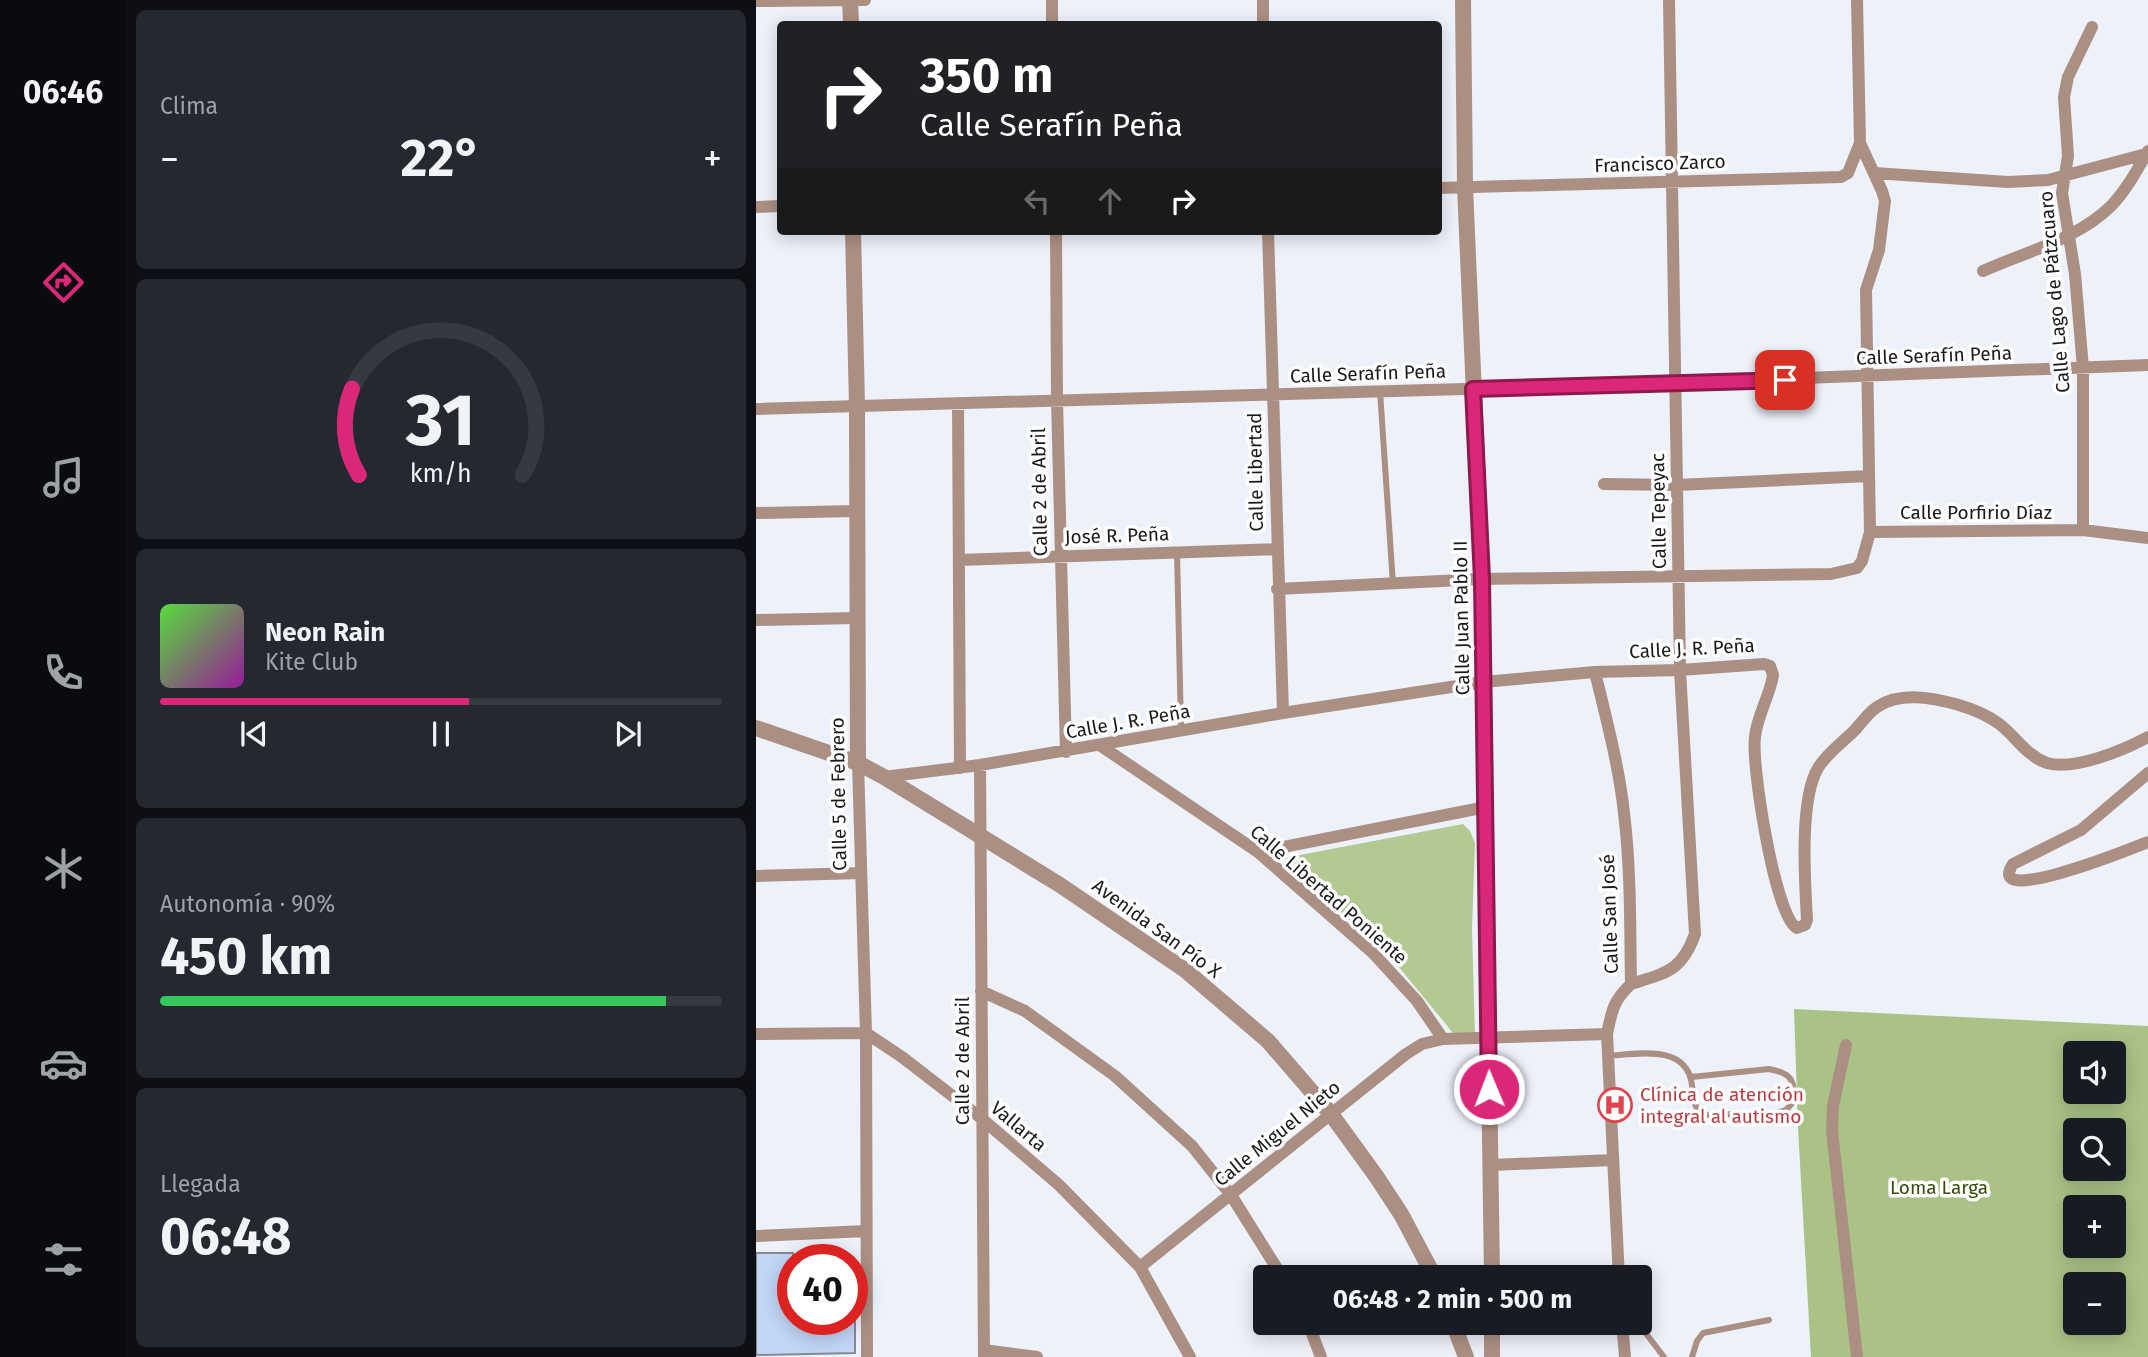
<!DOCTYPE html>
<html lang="es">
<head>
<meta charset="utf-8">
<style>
  :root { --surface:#171b24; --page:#242831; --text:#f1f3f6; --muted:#9ea1a6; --line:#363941; --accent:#db2777 }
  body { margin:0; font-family:"Fira Sans",sans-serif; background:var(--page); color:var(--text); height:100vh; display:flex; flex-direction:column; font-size:26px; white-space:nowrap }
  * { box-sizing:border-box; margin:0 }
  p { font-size:23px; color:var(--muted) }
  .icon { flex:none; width:38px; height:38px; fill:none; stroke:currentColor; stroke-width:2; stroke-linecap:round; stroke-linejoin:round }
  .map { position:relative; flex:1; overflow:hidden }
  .side { display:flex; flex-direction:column; gap:10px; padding:10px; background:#0d0f14; width:630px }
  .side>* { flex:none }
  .guide { position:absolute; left:21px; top:21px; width:665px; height:214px; border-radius:7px; box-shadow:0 4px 18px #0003; background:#202124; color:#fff; overflow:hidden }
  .tools { position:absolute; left:1307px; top:1041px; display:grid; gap:14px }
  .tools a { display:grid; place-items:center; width:63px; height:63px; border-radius:7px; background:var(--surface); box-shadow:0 4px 18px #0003; font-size:35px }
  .speed { position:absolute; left:21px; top:1244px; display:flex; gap:14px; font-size:35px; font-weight:700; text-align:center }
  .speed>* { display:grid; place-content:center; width:91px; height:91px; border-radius:50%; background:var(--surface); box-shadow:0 4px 18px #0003; line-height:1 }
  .speed .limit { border:10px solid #d22; background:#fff; color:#111 }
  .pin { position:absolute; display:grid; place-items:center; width:60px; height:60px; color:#fff; margin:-30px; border-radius:14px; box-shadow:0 4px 10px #0006 }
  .me { position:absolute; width:77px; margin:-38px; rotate:359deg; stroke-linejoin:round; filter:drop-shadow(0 0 5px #0008) }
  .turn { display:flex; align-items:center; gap:24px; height:147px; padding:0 28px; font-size:32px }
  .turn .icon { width:91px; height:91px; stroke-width:2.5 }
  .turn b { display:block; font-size:49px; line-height:60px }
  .lanes { display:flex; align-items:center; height:66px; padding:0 28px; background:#0003; justify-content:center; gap:35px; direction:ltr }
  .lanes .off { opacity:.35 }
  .big { font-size:52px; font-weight:700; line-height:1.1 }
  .side .tile { flex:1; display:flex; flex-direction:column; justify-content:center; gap:10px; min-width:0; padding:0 24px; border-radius:10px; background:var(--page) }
  .side .dial { align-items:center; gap:0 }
  .dial svg { height:182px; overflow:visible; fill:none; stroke:var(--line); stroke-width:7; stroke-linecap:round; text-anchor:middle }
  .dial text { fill:var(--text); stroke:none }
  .song { display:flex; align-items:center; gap:21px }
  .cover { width:84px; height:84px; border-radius:10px; background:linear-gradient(135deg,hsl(110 70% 55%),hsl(300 70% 35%)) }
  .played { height:7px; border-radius:4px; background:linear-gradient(90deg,var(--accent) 55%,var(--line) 55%) }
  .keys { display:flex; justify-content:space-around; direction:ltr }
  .heat { display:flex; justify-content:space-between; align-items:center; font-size:38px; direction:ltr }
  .charge { height:10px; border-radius:5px; background:linear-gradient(90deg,#34c759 90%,var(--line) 0) }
  .trip { position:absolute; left:497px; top:1265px; width:399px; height:70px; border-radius:7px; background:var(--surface); box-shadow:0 4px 18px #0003; font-weight:700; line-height:70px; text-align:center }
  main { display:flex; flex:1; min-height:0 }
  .tab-bar { display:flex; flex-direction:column; width:126px; justify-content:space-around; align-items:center; background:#090b0e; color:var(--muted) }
  .tab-bar .icon { width:49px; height:49px }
  .tab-bar .on { color:var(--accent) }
  .tab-bar b { font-size:32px; color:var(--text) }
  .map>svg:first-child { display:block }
  .green { fill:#b3c992 }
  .forest { fill:#aac286; fill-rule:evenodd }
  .building { fill:#c3d6f8; stroke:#858a91; stroke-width:2 }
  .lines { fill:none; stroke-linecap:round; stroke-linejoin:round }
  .service { stroke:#ab8f83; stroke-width:6 }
  .minor { stroke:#ab8f83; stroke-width:12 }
  .tertiary { stroke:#ab8f83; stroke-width:16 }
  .route-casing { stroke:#8e194d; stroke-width:18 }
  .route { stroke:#db2777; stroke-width:12 }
  .labels { text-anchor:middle; stroke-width:7; stroke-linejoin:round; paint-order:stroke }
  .street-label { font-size:19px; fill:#17191c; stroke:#fefefe }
  .health-label { font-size:19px; fill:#be3a42; stroke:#fefefe; text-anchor:start }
  .park-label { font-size:19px; fill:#384c08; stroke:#fefefe }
</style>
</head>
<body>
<main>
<nav class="tab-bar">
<b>06:46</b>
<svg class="icon on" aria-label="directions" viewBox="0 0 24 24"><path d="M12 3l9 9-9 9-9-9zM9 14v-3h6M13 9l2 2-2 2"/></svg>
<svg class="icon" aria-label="music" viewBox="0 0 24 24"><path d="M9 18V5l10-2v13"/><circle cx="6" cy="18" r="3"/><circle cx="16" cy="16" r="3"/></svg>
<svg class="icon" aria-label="phone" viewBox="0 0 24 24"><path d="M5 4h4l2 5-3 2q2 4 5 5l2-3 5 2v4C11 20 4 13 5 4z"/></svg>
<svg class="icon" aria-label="climate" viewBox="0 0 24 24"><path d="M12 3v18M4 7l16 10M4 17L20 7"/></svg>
<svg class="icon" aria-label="car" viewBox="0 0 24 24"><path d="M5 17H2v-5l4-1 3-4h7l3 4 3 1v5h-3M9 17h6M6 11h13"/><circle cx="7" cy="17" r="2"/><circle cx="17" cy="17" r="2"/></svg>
<svg class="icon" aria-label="filters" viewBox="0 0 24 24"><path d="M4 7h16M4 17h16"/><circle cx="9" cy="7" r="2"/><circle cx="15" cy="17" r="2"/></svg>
</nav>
<section class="side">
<div class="tile"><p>Clima</p>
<div class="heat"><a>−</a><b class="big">22°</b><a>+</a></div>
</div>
<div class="tile dial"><svg viewBox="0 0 100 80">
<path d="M14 69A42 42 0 1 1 86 69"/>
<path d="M14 69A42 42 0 0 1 11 31" stroke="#db2777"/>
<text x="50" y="56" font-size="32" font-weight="700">31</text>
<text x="50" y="72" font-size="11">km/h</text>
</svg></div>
<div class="tile">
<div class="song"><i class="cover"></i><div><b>Neon Rain</b><p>Kite Club</p></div></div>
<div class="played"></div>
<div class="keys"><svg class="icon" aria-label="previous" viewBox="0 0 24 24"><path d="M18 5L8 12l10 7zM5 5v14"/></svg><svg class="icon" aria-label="pause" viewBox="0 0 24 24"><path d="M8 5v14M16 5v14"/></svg><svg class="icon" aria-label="next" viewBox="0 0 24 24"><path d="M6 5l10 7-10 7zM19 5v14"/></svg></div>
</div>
<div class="tile"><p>Autonomía · 90%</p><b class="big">450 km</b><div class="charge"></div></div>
<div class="tile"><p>Llegada</p><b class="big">06:48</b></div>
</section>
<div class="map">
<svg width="1392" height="1357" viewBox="0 0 1392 1357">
  <rect width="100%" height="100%" fill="#edf1fa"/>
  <path class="green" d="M707,824L714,831L719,843L716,930L719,1035L702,1039L642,966L528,858Z"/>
  <path class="forest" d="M1038,1009L1392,1026V1357H1055L1042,1128ZM1320,1054H1358V1092H1320ZM1320,1130H1358V1169H1320ZM1320,1208H1358V1246H1320ZM1320,1284H1358V1323H1320Z"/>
  <path class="building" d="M0,1253H37V1320H99V1353L0,1355Z"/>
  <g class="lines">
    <path class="service" d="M624,391L637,584
      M421,552L425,729
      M852,1056C880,1054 931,1043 936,1085C937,1097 937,1107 947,1115L1020,1113L1030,1110L1038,1101C1039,1080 1035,1073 1013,1069L935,1077
      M882,1323L908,1357
      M936,1357L941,1341L947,1333L1013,1320"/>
    <path class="minor" d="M296,0V24
      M507,0V24
      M0,1L109,0
      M1118,173L1252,182L1292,180L1390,154
      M682,188L1085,177L1092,173L1104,143
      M0,207L24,206
      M300,231L301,400L310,752
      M512,231L527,713
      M1227,271C1271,251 1321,240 1356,205C1371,189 1381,170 1392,151
      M202,403L204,768
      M0,409L919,383L1392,365
      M848,484L921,485L1113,476
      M0,513L101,511
      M1327,530V368L1319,274L1306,193L1312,156L1308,97L1312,77L1336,27
      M1114,532L1327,530L1392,538
      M203,560L520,549
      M521,589L726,579L1075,574L1101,568L1106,561L1114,532L1110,290L1123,250L1129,201L1126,191L1104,143L1101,0
      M0,620L101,618
      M839,672C850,718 863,766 868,813C875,870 874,927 875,984C857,1001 856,1010 851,1034L863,1278
      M345,746L502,852L617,953L661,1001L687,1039
      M102,763L110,1033L111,1357
      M224,765L228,1357
      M1392,773L1325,830L1257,864C1226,910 1384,845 1392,842
      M128,777L224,765L527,713L727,682L839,672L924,670L1008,664L1014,666L1017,675C1014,696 1001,715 999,737C995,764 1019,917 1041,928L1049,925L1051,920C1049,882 1043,800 1062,768C1071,753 1087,742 1099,730C1106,722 1112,713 1121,707C1144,691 1178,698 1203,705C1216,709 1231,715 1242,723C1259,735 1270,756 1291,763C1318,771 1368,750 1392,737
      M502,852L730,807
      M0,876L105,873
      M875,984C910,973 926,971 939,934L924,670L913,0
      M225,991L269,1011L359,1076L436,1146L475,1195L527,1278
      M0,1034L110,1033L146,1057L225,1118L303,1185L384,1267L434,1357
      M1090,1045L1077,1106L1076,1131L1101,1357
      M735,1165L857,1160
      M0,1236L110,1231
      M384,1267L650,1054L666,1044L687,1039L851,1034
      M552,1323L565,1357
      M866,1323L869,1357
      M228,1350L281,1357"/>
    <path class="tertiary" d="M94,0L95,24
      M707,0L709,187L726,579L736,1278
      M97,231L101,406L102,763
      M0,728L102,763L128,777L304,885L429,970L512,1041L575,1114L620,1176L645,1214L679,1278
      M697,1323L710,1357
      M736,1357V1323"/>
  </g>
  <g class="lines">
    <g class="route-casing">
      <path id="route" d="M733,1089L726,579L717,389L1029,380"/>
    </g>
    <use href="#route" class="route"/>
  </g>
  <defs>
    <g id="hospital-ring" transform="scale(1.75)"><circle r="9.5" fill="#fefefe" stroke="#e0444e" stroke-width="1.5"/><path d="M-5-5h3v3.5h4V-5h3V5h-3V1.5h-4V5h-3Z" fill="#e0444e"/></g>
  </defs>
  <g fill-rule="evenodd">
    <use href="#hospital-ring" x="859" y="1105"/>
  </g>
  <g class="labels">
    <g class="street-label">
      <text transform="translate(904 163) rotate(-2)" y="7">Francisco Zarco</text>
      <text transform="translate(1298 292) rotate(-95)" y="7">Calle Lago de Pátzcuaro</text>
      <text transform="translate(1178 355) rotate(-2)" y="7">Calle Serafín Peña</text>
      <text transform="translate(612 373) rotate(-2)" y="7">Calle Serafín Peña</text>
      <text transform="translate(499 472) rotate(-91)" y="7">Calle Libertad</text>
      <text transform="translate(283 492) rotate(-91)" y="7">Calle 2 de Abril</text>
      <text transform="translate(902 511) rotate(-91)" y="7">Calle Tepeyac</text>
      <text x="1220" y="519">Calle Porfirio Díaz</text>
      <text transform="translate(361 535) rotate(-2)" y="7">José R. Peña</text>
      <text transform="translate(705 618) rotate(-91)" y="7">Calle Juan Pablo II</text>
      <text transform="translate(936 648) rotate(-3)" y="7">Calle J. R. Peña</text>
      <text transform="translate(372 721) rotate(-10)" y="7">Calle J. R. Peña</text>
      <text transform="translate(82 794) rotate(-91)" y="7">Calle 5 de Febrero</text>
      <text transform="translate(573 894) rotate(41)" y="7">Calle Libertad Poniente</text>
      <text transform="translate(853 914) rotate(-92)" y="7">Calle San José</text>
      <text transform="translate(401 928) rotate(36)" y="7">Avenida San Pío X</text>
      <text transform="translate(206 1061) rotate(-90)" y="7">Calle 2 de Abril</text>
      <text transform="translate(263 1126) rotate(40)" y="7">Vallarta</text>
      <text transform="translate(521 1133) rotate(-39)" y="7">Calle Miguel Nieto</text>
    </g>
    <g class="health-label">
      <text x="884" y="1101">Clínica de atención<tspan x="884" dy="22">integral al autismo</tspan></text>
    </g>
    <g class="park-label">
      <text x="1183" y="1194">Loma Larga</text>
    </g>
  </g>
</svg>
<div class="tools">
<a><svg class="icon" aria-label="sound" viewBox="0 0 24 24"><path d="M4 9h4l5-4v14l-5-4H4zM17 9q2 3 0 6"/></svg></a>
<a><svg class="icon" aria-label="search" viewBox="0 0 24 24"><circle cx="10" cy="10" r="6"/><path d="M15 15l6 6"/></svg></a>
<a>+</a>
<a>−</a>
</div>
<div class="speed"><div class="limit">40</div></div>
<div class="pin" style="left:1029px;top:380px;background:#d93025"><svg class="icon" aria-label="arrive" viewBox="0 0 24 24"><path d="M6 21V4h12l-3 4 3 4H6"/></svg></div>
<svg class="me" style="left:733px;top:1089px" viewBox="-20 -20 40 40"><circle r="17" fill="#db2777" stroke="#fff" stroke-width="3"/><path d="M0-11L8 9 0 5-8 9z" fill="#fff"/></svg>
<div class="trip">06:48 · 2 min · 500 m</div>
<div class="guide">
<div class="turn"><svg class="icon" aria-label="right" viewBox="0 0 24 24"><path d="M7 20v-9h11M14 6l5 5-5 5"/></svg><div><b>350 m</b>Calle Serafín Peña</div></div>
<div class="lanes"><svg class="icon off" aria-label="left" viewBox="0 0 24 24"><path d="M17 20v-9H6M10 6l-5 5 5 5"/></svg><svg class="icon off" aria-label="ahead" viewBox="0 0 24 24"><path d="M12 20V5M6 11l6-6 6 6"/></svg><svg class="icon" aria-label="right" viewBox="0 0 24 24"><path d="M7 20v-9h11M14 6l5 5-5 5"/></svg></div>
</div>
</div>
</main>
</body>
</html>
